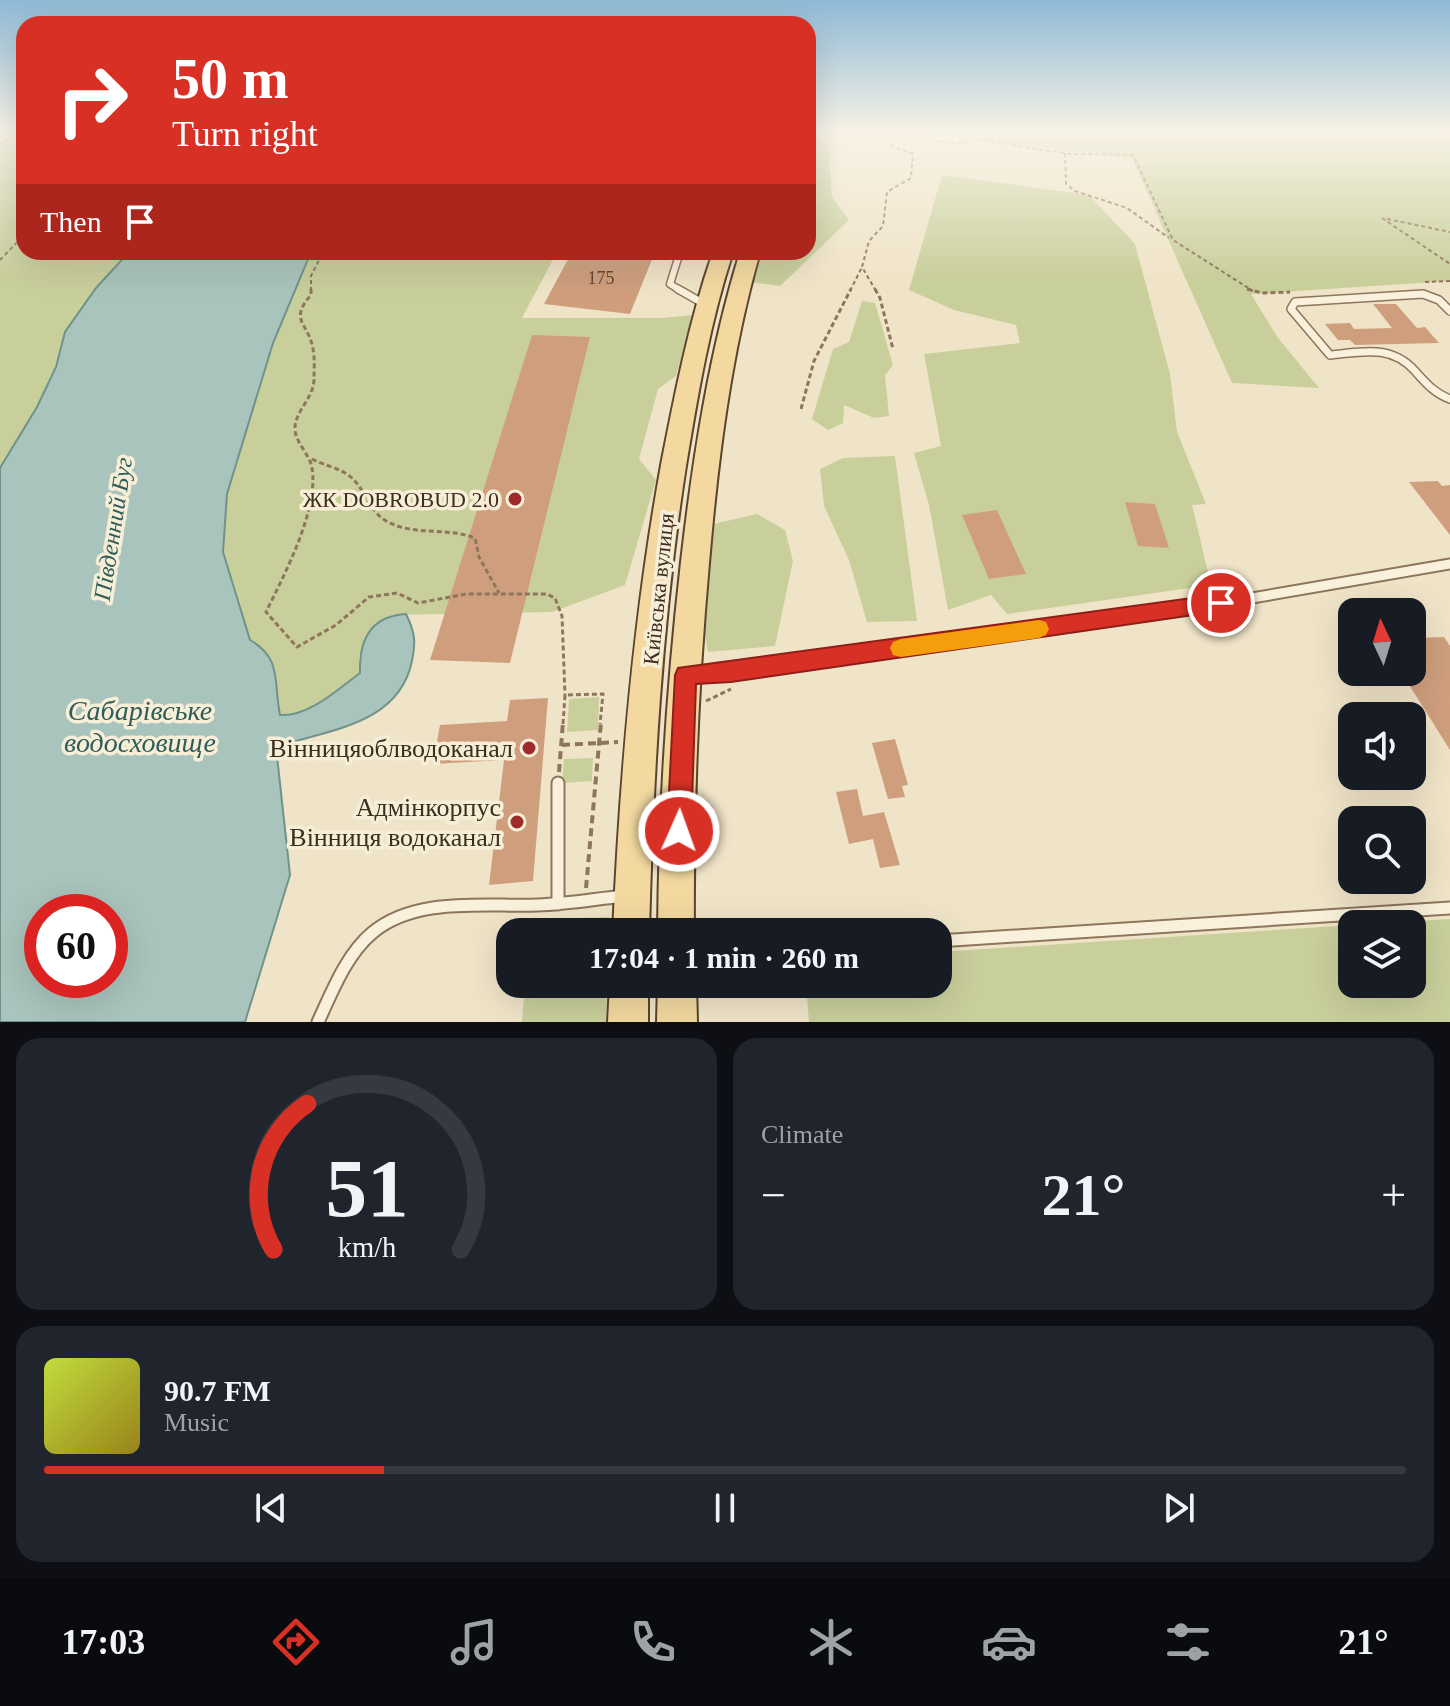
<!DOCTYPE html>
<html lang="en">
<head>
<meta charset="utf-8">
<style>
  :root { --surface:#171b24; --page:#20242c; --text:#f1f3f6; --muted:#9ea1a6; --line:#363941; --accent:#d93025 }
  body { margin:0; font-family:"Times New Roman",serif; background:var(--page); color:var(--text); height:100vh; display:flex; flex-direction:column; font-size:30px; white-space:nowrap }
  * { box-sizing:border-box; margin:0 }
  p { font-size:26px; color:var(--muted) }
  .icon { flex:none; width:44px; height:44px; fill:none; stroke:currentColor; stroke-width:2; stroke-linecap:round; stroke-linejoin:round }
  .map { position:relative; height:1022px; overflow:hidden }
  .drawer { display:flex; flex-direction:column; gap:16px; padding:16px; background:#0d0f14; flex:1 }
  .drawer>* { flex:none }
  .guide { position:absolute; left:16px; top:16px; width:800px; height:244px; border-radius:24px; box-shadow:0 8px 32px #0002; background:#d93025; color:#fff; overflow:hidden }
  .needle { width:52px; rotate:356deg }
  .controls { position:absolute; left:1338px; top:598px; display:grid; gap:16px }
  .controls a { display:grid; place-items:center; width:88px; height:88px; border-radius:16px; background:var(--surface); box-shadow:0 8px 32px #0002; font-size:40px }
  .speed { position:absolute; left:24px; top:894px; display:flex; gap:16px; font-size:40px; font-weight:700; text-align:center }
  .speed>* { display:grid; place-content:center; width:104px; height:104px; border-radius:50%; background:var(--surface); box-shadow:0 8px 32px #0002; line-height:1 }
  .speed .limit { border:12px solid #d22; background:#fff; color:#111 }
  .pin { position:absolute; display:grid; place-items:center; width:68px; height:68px; color:#fff; margin:-34px; border:4px solid #fff; border-radius:50%; box-shadow:0 2px 8px #0007 }
  .me { position:absolute; width:88px; margin:-44px; rotate:2deg; stroke-linejoin:round; filter:drop-shadow(0 0 6px #0008) }
  .turn { display:flex; align-items:center; gap:28px; height:168px; padding:0 24px; font-size:36px }
  .turn .icon { width:104px; height:104px; stroke-width:2.5 }
  .turn b { display:block; font-size:56px; line-height:68px }
  .then { display:flex; align-items:center; height:76px; padding:0 24px; background:#0003; gap:16px; font-size:30px }
  .big { font-size:60px; font-weight:800; line-height:1.1 }
  .drawer .tile { flex:1; display:flex; flex-direction:column; justify-content:center; gap:12px; min-width:0; padding:0 28px; border-radius:24px; background:var(--page) }
  .drawer .dial { align-items:center; gap:0 }
  .dial svg { height:208px; overflow:visible; fill:none; stroke:var(--line); stroke-width:7; stroke-linecap:round; text-anchor:middle }
  .dial text { fill:var(--text); stroke:none }
  .song { display:flex; align-items:center; gap:24px }
  .cover { width:96px; height:96px; border-radius:12px; background:linear-gradient(135deg,hsl(70 70% 55%),hsl(50 70% 35%)) }
  .played { height:8px; border-radius:4px; background:linear-gradient(90deg,var(--accent) 25%,var(--line) 25%) }
  .keys { display:flex; justify-content:space-around; direction:ltr }
  .heat { display:flex; justify-content:space-between; align-items:center; font-size:44px; direction:ltr }
  .drawer .tiles { flex:1; display:grid; gap:16px; grid-template-columns:1fr 1fr }
  .tile:last-child { grid-column:span 2 }
  .trip { position:absolute; left:496px; top:918px; width:456px; height:80px; border-radius:24px; background:var(--surface); box-shadow:0 8px 32px #0002; font-weight:800; line-height:80px; text-align:center }
  .tab-bar { display:flex; height:128px; justify-content:space-around; align-items:center; background:#090b0e; color:var(--muted) }
  .tab-bar .icon { width:56px; height:56px }
  .tab-bar .on { color:var(--accent) }
  .tab-bar b { font-size:36px; color:var(--text) }
  .map>svg:first-child { display:block }
  .green { fill:#c9cf9b }
  .water { fill:#a9c4bc; stroke:#6f938a; stroke-width:2; fill-rule:evenodd }
  .building { fill:#cf9f7d }
  .lines { fill:none; stroke-linecap:round; stroke-linejoin:round }
  .lane-far3-casing { stroke:#8d765c; stroke-width:9 }
  .lane-far2-casing { stroke:#8d765c; stroke-width:10 }
  .lane-far1-casing { stroke:#8d765c; stroke-width:13 }
  .lane-casing { stroke:#8d765c; stroke-width:15 }
  .primary-casing { stroke:#5b4430; stroke-width:4 }
  .path-far2 { stroke:#8d765c; stroke-width:2; stroke-dasharray:4 3; stroke-linecap:butt }
  .path-far1 { stroke:#8d765c; stroke-width:3; stroke-dasharray:5 3; stroke-linecap:butt }
  .path { stroke:#8d765c; stroke-width:4; stroke-dasharray:8 5; stroke-linecap:butt }
  .lane-far3 { stroke:#faf1dc; stroke-width:6 }
  .lane-far2 { stroke:#faf1dc; stroke-width:7 }
  .lane-far1 { stroke:#faf1dc; stroke-width:9 }
  .lane { stroke:#faf1dc; stroke-width:11 }
  .primary { fill:#f3d9a0; fill-rule:evenodd }
  .route { fill:#d93025; stroke:#8d1f18; stroke-width:2 }
  .slow { fill:#f59e0b }
  .poi-dot { fill:#9e2a2b; stroke:#f7eed8; stroke-width:3 }
  .labels { text-anchor:middle; stroke-width:7; stroke-linejoin:round; paint-order:stroke }
  .number-label { font-size:18px; fill:#624a37 }
  .poi-label { font-size:22px; fill:#3d2e20; stroke:#f7eed8; text-anchor:end }
  .street-label { font-size:22px; fill:#3d2e20; stroke:#f7eed8 }
  .water-label { font-size:24px; font-style:italic; fill:#2f5d5a; stroke:#f7eed8 }
  .near-poi-label { font-size:26px; fill:#3d2e20; stroke:#f7eed8; text-anchor:end }
  .near-water-label { font-size:28px; font-style:italic; fill:#2f5d5a; stroke:#f7eed8 }
</style>
</head>
<body>
<div class="map">
<svg width="1450" height="1022" viewBox="0 0 1450 1022">
  <rect width="100%" height="100%" fill="#f0e4c8"/>
  <path class="green" d="M0,134H24V252H129L96,288L65,332L56,367L37,407L0,468Z
    M808,134H820L829,153L832,197L849,220L780,286L750,282L758,252H808Z
    M922,134H1450V281L1251,294L1278,338L1319,388L1232,383L1132,158Z
    M942,175L1089,195L1135,244L1170,374L1177,432L1206,504L1192,505L1211,585L1007,614L991,595L948,610L929,505L914,453L941,446L924,354L1020,343L1016,325L954,310L909,290Z
    M311,252H557L522,318H663L692,315L676,376L658,389L639,459L656,480L625,585L552,612L391,615L359,656L360,673C337,690 310,717 280,715C274,683 283,658 250,640L223,552L227,494L273,343Z
    M862,301L875,303L893,365L885,375L889,416L874,418L844,405L843,423L828,430L812,419L833,349L849,342Z
    M895,456L917,621L867,622L849,560L824,506L820,469L843,458Z
    M757,514L785,530L793,561L775,646L708,652L703,626L709,525Z
    M599,697L598,730L567,732L569,699Z
    M593,758L592,781L562,783L564,759Z
    M609,917V932H529L530,919Z
    M1450,919V1022H809L806,984H938V952L1352,925V984H1412V924H1368Z
    M525,984H607L606,1022H522Z"/>
  <path class="water" d="M129,252H311L273,343L227,494L223,552L250,640C283,659 273,682 280,715C309,717 338,689 360,673C359,641 370,616 406,614C415,632 416,642 412,661C399,724 331,729 280,746L277,756L290,875L245,1022H0V468L37,407L56,367L65,332L96,288ZM42,912H110V980H42Z"/>
  <path class="building" d="M572,252H655L630,314L544,304Z
    M1373,304H1396L1417,328L1425,327L1439,343L1355,345L1350,340H1338L1325,324L1350,323L1354,329L1392,328Z
    M532,335L590,337L510,663L430,660Z
    M1438,481L1442,486L1450,485V535L1409,482Z
    M1125,502L1155,504L1169,548L1138,546Z
    M997,510L1026,574L989,579L962,515Z
    M1444,637L1450,646V750L1401,672H1412V638Z
    M548,698L533,881L489,885L504,760L433,764L440,725L507,721L510,700Z
    M895,739L908,785L902,786L905,797L888,799L872,743Z
    M857,789L863,816L884,812L900,865L880,868L873,839L849,844L836,792Z"/>
  <g class="lines">
    <g class="lane-far3-casing">
      <path id="lane-far3" d="M680,252L670,284L681,291"/>
    </g>
    <g class="lane-far2-casing">
      <path id="lane-far2" d="M678,289L706,305
        M1450,311L1439,300L1423,294L1295,302L1291,309L1330,355C1362,352 1391,344 1415,371C1426,383 1434,393 1450,399"/>
    </g>
    <g class="lane-far1-casing">
      <path id="lane-far1" d="M690,675L731,672L1252,598L1450,564"/>
    </g>
    <g class="lane-casing">
      <path id="lane" d="M558,783V904
        M684,924L705,932
        M938,941L1450,908
        M318,1022C332,992 346,955 372,933C416,896 485,907 538,905C567,904 595,899 624,896"/>
    </g>
    <g class="primary-casing">
      <path id="primary" d="M713,252H733C710,322 698,393 686,466C662,620 653,776 649,932H613C620,776 633,619 661,465C675,393 689,321 713,252Z
        M740,252H760C731,353 718,458 709,563C698,686 693,809 694,932H658C659,808 667,685 681,562C693,457 709,353 740,252Z
        M610,984H648V1022H608Z
        M658,984H696L697,1022H657Z"/>
    </g>
    <path class="path-far2" d="M874,134L962,144L972,139L1070,154L1133,155L1173,240L1253,291
      M0,144L18,134
      M1065,153L1066,184L1075,191L1127,208L1169,238
      M1382,218L1450,264
      M1387,219L1450,232
      M0,260L24,235
      M1425,282L1450,281
      M311,291V276L323,252
      M850,291L862,267
      M876,291L862,267L869,241L883,226L887,192L911,178L913,154L894,147L887,136"/>
    <path class="path-far1" d="M311,289V295C288,321 309,323 313,349C315,358 314,370 314,379C314,399 294,411 295,430C296,443 310,455 312,468C319,510 284,575 266,612L297,647L336,625L369,597L397,593L418,603L466,594H547L555,598L562,616L565,695
      M875,289L880,298L893,349
      M1247,289L1262,293L1290,292
      M801,409L814,361L851,289
      M312,459C325,466 341,468 352,478C366,491 370,513 388,522C414,536 447,527 475,538L479,557L499,593
      M706,701L731,689
      M563,724L565,695L603,694L600,724"/>
    <path class="path" d="M562,745L618,742
      M559,772L563,722
      M586,888L601,722"/>
    <use href="#lane-far3" class="lane-far3"/>
    <use href="#lane-far2" class="lane-far2"/>
    <use href="#lane-far1" class="lane-far1"/>
    <use href="#lane" class="lane"/>
    <use href="#primary" class="primary"/>
  </g>
  <linearGradient id="sky" x2="0" y2="1"><stop stop-color="#8fbad6"/><stop offset="0.48" stop-color="#f8f3e6"/><stop offset="1" stop-color="#f8f3e6" stop-opacity="0"/></linearGradient>
  <rect width="1450" height="277" fill="url(#sky)"/>
  <path class="route" d="M1221,594L1228,597L1231,603L1228,609L1221,611L731,682L696,684L691,831L688,839L679,843L671,839L667,831L675,675L678,668Z"/>
  <path class="slow" d="M1039,620L1046,622L1049,629L1046,635L1039,638L901,657L893,655L890,648L893,642L901,639Z"/>
  <g class="poi-dot">
    <circle cx="515" cy="499" r="8"/>
    <circle cx="529" cy="748" r="8"/>
    <circle cx="517" cy="822" r="8"/>
  </g>
  <g class="labels">
    <g class="number-label">
      <text x="601" y="284">175</text>
    </g>
    <g class="poi-label">
      <text x="499" y="507">ЖК DOBROBUD 2.0</text>
    </g>
    <g class="street-label">
      <text transform="translate(658 589) rotate(-84)" y="8">Київська вулиця</text>
    </g>
    <g class="water-label">
      <text transform="translate(113 529) rotate(-81)" y="8">Південний Буг</text>
    </g>
    <g class="near-poi-label">
      <text x="513" y="757">Вінницяоблводоканал</text>
      <text x="501" y="816">Адмінкорпус<tspan x="501" dy="30">Вінниця водоканал</tspan></text>
    </g>
    <g class="near-water-label">
      <text x="140" y="720">Сабарівське<tspan x="140" dy="32">водосховище</tspan></text>
    </g>
  </g>
</svg>
<div class="controls">
<a><svg class="needle" viewBox="-14 -14 28 28"><path d="M0-13l5 13h-10z" fill="#e53935"/><path d="M0 13l5-13h-10z" fill="#9ea1a6"/></svg></a>
<a><svg class="icon" aria-label="sound" viewBox="0 0 24 24"><path d="M4 9h4l5-4v14l-5-4H4zM17 9q2 3 0 6"/></svg></a>
<a><svg class="icon" aria-label="search" viewBox="0 0 24 24"><circle cx="10" cy="10" r="6"/><path d="M15 15l6 6"/></svg></a>
<a><svg class="icon" aria-label="layers" viewBox="0 0 24 24"><path d="M12 4l9 5-9 5-9-5zM3 14l9 5 9-5"/></svg></a>
</div>
<div class="speed"><div class="limit">60</div></div>
<div class="pin" style="left:1221px;top:603px;background:#d93025"><svg class="icon" aria-label="arrive" viewBox="0 0 24 24"><path d="M6 21V4h12l-3 4 3 4H6"/></svg></div>
<svg class="me" style="left:679px;top:831px" viewBox="-20 -20 40 40"><circle r="17" fill="#d93025" stroke="#fff" stroke-width="3"/><path d="M0-11L8 9 0 5-8 9z" fill="#fff"/></svg>
<div class="trip">17:04 · 1 min · 260 m</div>
<div class="guide">
<div class="turn"><svg class="icon" aria-label="right" viewBox="0 0 24 24"><path d="M7 20v-9h11M14 6l5 5-5 5"/></svg><div><b>50 m</b>Turn right</div></div>
<div class="then">Then<svg class="icon" aria-label="arrive" viewBox="0 0 24 24"><path d="M6 21V4h12l-3 4 3 4H6"/></svg></div>
</div>
</div>
<section class="drawer">
<div class="tiles">
<div class="tile dial"><svg viewBox="0 0 100 80">
<path d="M14 69A42 42 0 1 1 86 69"/>
<path d="M14 69A42 42 0 0 1 27 13" stroke="#d93025"/>
<text x="50" y="56" font-size="32" font-weight="700">51</text>
<text x="50" y="72" font-size="11">km/h</text>
</svg></div>
<div class="tile"><p>Climate</p>
<div class="heat"><a>−</a><b class="big">21°</b><a>+</a></div>
</div>
<div class="tile">
<div class="song"><i class="cover"></i><div><b>90.7 FM</b><p>Music</p></div></div>
<div class="played"></div>
<div class="keys"><svg class="icon" aria-label="previous" viewBox="0 0 24 24"><path d="M18 5L8 12l10 7zM5 5v14"/></svg><svg class="icon" aria-label="pause" viewBox="0 0 24 24"><path d="M8 5v14M16 5v14"/></svg><svg class="icon" aria-label="next" viewBox="0 0 24 24"><path d="M6 5l10 7-10 7zM19 5v14"/></svg></div>
</div>
</div>
</section>
<nav class="tab-bar">
<b>17:03</b>
<svg class="icon on" aria-label="directions" viewBox="0 0 24 24"><path d="M12 3l9 9-9 9-9-9zM9 14v-3h6M13 9l2 2-2 2"/></svg>
<svg class="icon" aria-label="music" viewBox="0 0 24 24"><path d="M9 18V5l10-2v13"/><circle cx="6" cy="18" r="3"/><circle cx="16" cy="16" r="3"/></svg>
<svg class="icon" aria-label="phone" viewBox="0 0 24 24"><path d="M5 4h4l2 5-3 2q2 4 5 5l2-3 5 2v4C11 20 4 13 5 4z"/></svg>
<svg class="icon" aria-label="climate" viewBox="0 0 24 24"><path d="M12 3v18M4 7l16 10M4 17L20 7"/></svg>
<svg class="icon" aria-label="car" viewBox="0 0 24 24"><path d="M5 17H2v-5l4-1 3-4h7l3 4 3 1v5h-3M9 17h6M6 11h13"/><circle cx="7" cy="17" r="2"/><circle cx="17" cy="17" r="2"/></svg>
<svg class="icon" aria-label="filters" viewBox="0 0 24 24"><path d="M4 7h16M4 17h16"/><circle cx="9" cy="7" r="2"/><circle cx="15" cy="17" r="2"/></svg>
<b>21°</b>
</nav>
</body>
</html>
